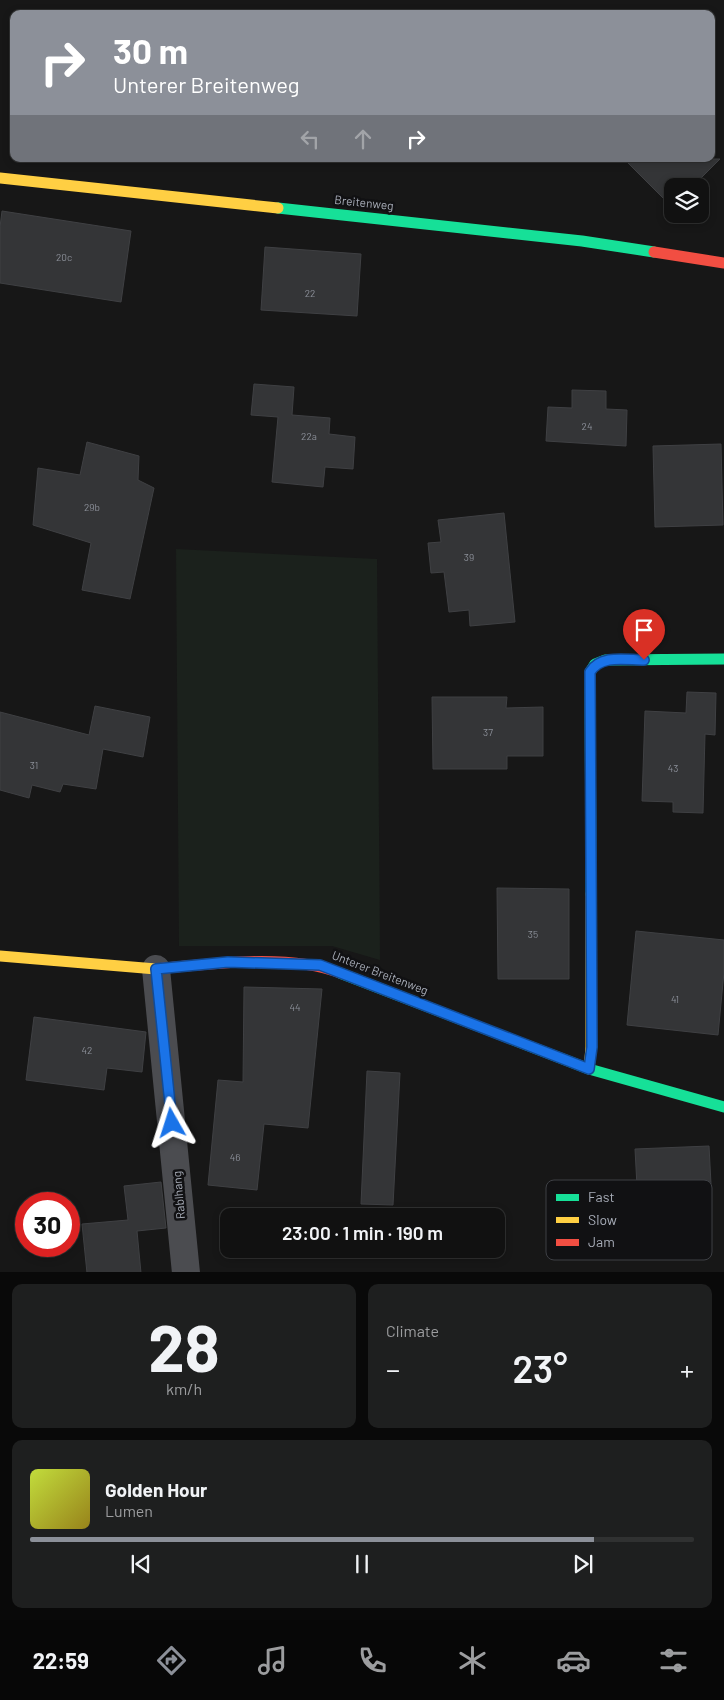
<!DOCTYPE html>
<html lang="en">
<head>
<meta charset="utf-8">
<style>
  :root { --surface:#111; --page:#1e1f1f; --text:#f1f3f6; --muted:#9c9d9f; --line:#303131; --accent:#8c9099 }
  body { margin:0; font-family:Barlow,sans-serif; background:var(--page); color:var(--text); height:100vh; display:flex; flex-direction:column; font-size:19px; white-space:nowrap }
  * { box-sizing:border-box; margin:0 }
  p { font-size:16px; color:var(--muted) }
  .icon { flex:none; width:28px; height:28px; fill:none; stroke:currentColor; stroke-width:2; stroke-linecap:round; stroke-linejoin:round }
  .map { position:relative; height:1272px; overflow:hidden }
  .details { display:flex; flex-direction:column; gap:12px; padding:12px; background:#090909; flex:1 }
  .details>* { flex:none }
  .guide { position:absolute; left:10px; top:10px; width:705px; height:152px; border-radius:10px; box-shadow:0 2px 8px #0003,0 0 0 1px var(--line); background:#8c9099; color:#fff; overflow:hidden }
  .buttons { position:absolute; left:664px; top:178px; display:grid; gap:10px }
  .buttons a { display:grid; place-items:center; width:45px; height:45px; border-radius:10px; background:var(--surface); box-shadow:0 2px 8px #0003,0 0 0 1px var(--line); font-size:25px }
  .speed { position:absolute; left:15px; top:1192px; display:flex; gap:10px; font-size:25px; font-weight:700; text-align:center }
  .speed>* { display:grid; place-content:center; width:65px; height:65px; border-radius:50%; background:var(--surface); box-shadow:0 2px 8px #0003,0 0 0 1px var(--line); line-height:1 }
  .speed .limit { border:8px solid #d22; background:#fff; color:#111 }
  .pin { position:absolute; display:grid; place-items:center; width:42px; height:42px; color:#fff; margin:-51px -21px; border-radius:50% 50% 50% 0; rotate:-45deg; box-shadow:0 0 5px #0007 }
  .pin .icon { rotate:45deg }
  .me { position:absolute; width:55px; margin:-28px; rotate:354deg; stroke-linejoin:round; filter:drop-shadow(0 0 4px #0008) }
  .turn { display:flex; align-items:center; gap:18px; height:105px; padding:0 20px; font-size:22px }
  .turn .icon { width:65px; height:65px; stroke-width:2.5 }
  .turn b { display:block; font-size:35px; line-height:42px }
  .lanes { display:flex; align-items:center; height:48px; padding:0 20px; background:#0003; justify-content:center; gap:25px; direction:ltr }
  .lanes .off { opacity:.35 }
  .big { font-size:38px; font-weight:600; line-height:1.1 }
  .details .card { flex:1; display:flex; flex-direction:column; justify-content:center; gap:8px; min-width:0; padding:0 18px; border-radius:10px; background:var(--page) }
  .details .dial { align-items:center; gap:0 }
  .dial b { font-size:65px; line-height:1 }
  .song { display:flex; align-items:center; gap:15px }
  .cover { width:60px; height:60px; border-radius:8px; background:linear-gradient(135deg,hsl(70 70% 55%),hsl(50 70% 35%)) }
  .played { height:5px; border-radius:2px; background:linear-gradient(90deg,var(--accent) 85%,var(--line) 85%) }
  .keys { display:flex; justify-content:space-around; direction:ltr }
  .heat { display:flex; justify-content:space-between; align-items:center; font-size:28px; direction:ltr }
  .details .tiles { flex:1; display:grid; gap:12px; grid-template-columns:1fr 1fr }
  .card:last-child { grid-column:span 2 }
  .trip { position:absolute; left:220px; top:1208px; width:285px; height:50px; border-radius:10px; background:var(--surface); box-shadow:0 2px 8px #0003,0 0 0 1px var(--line); font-weight:600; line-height:50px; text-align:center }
  .dock { display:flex; height:80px; justify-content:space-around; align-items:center; background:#070707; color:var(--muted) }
  .dock .icon { width:35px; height:35px }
  .dock .on { color:var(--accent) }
  .dock b { font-size:22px; color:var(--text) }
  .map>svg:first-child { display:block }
  .green { fill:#1b211c }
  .building { fill:#343537; stroke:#3f4043 }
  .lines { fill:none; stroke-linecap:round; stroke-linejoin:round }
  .street { stroke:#4b4c50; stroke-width:28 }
  .fast { stroke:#16e098; stroke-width:11 }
  .slow { stroke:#ffcf43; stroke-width:11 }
  .jam { stroke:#f24e42; stroke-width:11 }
  .route-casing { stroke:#114b97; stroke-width:12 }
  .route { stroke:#1a73e8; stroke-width:9 }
  .labels { text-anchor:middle; stroke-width:5; stroke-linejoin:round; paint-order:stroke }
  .number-label { font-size:10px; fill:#8b8f98 }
  .street-label { font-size:12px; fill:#a8adb8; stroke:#111113 }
  .key { fill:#111113; stroke:#3e4045; stroke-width:1 }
  .key-label { font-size:14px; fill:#a8adb8 }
</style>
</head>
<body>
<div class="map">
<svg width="724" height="1273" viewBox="0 0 724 1273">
  <rect width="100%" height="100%" fill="#171717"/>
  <path class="green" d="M176,549L377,559L380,960L332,946H179Z"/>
  <path class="building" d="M624,159H720L693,186H672V207Z
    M2,211L131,231L121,302L0,283V227Z
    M265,247L361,254L357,316L261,310Z
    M254,384L294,387L292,415L330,418L329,434L355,437L353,469L325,467L323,487L272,482L278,417L251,415Z
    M572,390L606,391V409L627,410L626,446L546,441L548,407L572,408Z
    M87,442L139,456L138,480L154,488L130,599L82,590L91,543L33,525L38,468L80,475Z
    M721,444L723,525L655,527L653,446Z
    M504,513L515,622L470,626L469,610L449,612L444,572L431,573L428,543L441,542L438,520Z
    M687,692L716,693L715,735L705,734L703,813L673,812V802L642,801L645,711L686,713Z
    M432,697H507L506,708L543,707V756H507V769H433Z
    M95,706L150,717L143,757L103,749L96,789L63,784L60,792L32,785L29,798L0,790V712L89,735Z
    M497,888L569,889V979H498Z
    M636,931L724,940V972L718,1035L627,1025Z
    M244,987L322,989L308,1128L264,1124L257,1190L208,1185L218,1080L243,1082Z
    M34,1017L146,1032L142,1072L107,1068L104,1090L26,1080Z
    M367,1071L400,1073L393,1205L361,1204Z
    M709,1146L711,1184L693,1185L696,1243L620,1246L618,1206L638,1205L635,1149Z
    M161,1182L166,1228L137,1231L141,1273H87L82,1224L128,1220L124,1186Z"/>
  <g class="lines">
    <path class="street" d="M156,969L186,1273"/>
    <path class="fast" d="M278,208L582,241L654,252
      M591,894L590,672L595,664L605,660L724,659
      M340,973L589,1069L724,1107"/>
    <path class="slow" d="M0,178L278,208
      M0,956L156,969
      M589,1069L591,1047V894"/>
    <path class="jam" d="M654,252L724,263
      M156,969C209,964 290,953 340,973"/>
  </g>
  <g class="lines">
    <g class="route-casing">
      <path id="route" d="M172,1123L156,969L228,962L320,965L589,1069L592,1047L590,672C601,654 626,660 644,660"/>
    </g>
    <use href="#route" class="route"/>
  </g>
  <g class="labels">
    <g class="number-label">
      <text x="64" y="261">20c</text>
      <text x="310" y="297">22</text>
      <text x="587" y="430">24</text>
      <text x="309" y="440">22a</text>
      <text x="92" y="511">29b</text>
      <text x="469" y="561">39</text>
      <text x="488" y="736">37</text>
      <text x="34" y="769">31</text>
      <text x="673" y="772">43</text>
      <text x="533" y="938">35</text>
      <text x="675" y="1003">41</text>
      <text x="295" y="1011">44</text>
      <text x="87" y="1054">42</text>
      <text x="235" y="1161">46</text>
    </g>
    <g class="street-label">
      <text transform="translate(364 203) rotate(6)" y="4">Breitenweg</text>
      <text transform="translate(380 973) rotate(21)" y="4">Unterer Breitenweg</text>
      <text transform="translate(179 1195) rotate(-95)" y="4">Rablhang</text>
    </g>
  </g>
  <rect x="546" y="1180" width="166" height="80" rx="8" class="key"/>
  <rect x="556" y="1194" width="23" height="7" fill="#16e098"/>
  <rect x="556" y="1217" width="23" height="6" fill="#ffcf43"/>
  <rect x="556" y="1239" width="23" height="7" fill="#f24e42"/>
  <g class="key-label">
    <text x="588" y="1202">Fast</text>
    <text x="588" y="1225">Slow</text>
    <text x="588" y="1247">Jam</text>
  </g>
</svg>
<div class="buttons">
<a><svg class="icon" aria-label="layers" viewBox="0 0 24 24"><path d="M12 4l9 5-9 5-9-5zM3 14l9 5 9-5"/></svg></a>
</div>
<div class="speed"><div class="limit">30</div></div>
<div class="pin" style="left:644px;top:660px;background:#d93025"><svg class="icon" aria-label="arrive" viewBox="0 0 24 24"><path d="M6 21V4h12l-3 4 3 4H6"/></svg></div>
<svg class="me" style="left:172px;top:1123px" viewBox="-20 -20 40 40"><path d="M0-17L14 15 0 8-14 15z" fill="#1a73e8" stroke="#fff" stroke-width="4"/></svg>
<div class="trip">23:00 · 1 min · 190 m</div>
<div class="guide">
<div class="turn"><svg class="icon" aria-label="right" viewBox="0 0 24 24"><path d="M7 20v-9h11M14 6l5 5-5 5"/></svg><div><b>30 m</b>Unterer Breitenweg</div></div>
<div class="lanes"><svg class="icon off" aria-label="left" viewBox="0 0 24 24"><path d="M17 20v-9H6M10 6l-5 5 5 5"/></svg><svg class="icon off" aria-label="ahead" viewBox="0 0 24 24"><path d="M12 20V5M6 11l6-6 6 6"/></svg><svg class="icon" aria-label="right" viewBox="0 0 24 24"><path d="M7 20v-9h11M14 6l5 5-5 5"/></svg></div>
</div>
</div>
<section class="details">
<div class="tiles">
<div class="card dial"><b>28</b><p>km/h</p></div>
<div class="card"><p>Climate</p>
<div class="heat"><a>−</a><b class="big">23°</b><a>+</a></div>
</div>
<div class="card">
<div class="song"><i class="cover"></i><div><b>Golden Hour</b><p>Lumen</p></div></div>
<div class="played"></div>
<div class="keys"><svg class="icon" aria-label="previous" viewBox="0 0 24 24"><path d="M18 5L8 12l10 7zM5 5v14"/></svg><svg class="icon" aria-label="pause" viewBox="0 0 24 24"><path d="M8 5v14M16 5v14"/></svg><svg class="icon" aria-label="next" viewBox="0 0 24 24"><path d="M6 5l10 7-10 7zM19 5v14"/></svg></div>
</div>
</div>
</section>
<nav class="dock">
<b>22:59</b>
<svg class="icon on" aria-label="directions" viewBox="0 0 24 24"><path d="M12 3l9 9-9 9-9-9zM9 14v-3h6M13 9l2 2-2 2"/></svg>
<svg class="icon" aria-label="music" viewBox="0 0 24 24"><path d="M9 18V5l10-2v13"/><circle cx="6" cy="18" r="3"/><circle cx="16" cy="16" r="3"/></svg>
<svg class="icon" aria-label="phone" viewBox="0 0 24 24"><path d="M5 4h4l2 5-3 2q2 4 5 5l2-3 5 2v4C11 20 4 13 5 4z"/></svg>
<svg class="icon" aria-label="climate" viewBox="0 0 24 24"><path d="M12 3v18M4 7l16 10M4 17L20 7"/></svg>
<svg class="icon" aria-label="car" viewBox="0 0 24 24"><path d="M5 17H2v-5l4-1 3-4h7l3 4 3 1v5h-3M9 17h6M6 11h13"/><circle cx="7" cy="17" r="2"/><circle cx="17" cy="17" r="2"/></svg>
<svg class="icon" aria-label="filters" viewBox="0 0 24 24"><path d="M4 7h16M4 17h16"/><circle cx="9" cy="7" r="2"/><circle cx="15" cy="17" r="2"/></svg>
</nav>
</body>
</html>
